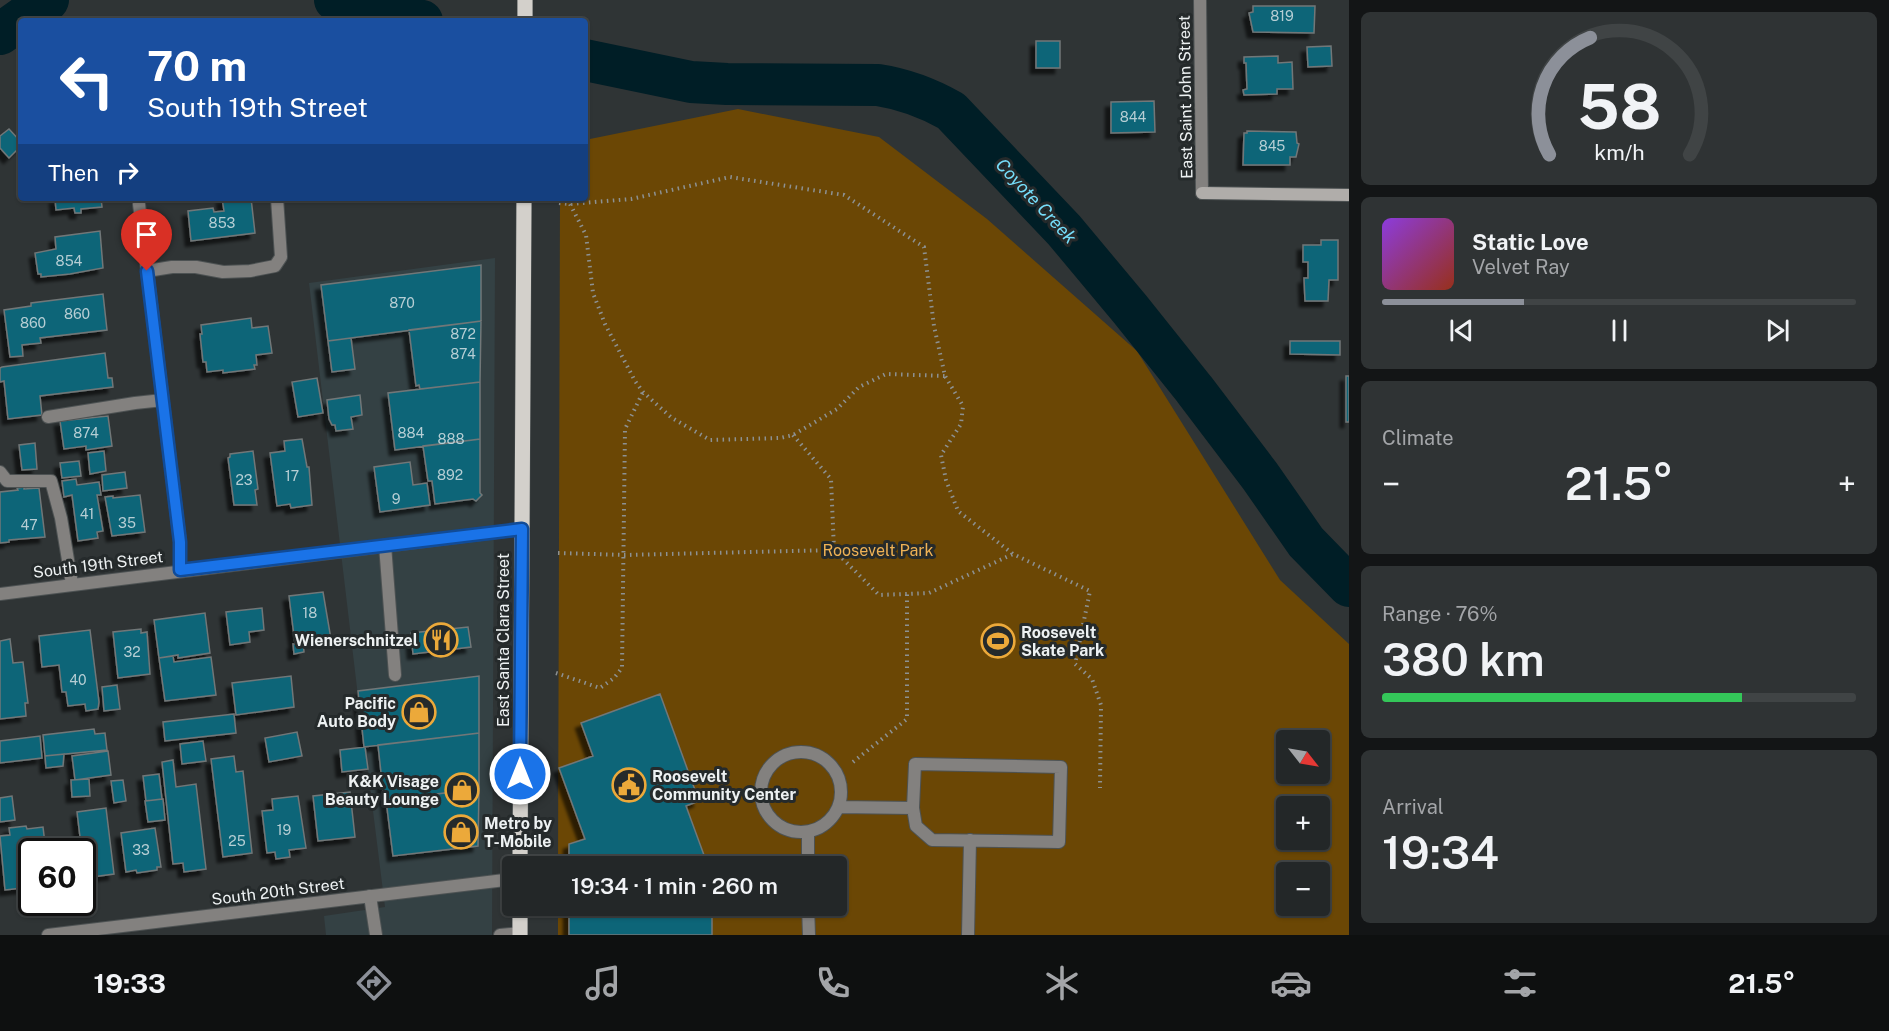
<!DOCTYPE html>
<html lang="en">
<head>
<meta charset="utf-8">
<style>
  :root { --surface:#232728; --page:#2f3334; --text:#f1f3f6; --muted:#a3a5a8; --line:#404445; --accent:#8c9099 }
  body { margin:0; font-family:"Public Sans",sans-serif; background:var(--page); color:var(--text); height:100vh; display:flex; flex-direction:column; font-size:22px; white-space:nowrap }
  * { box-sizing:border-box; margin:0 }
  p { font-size:20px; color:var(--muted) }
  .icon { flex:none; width:33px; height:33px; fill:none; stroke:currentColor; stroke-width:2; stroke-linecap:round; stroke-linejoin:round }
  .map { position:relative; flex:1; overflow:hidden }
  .drawer { display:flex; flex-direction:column; gap:12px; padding:12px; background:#131516; width:540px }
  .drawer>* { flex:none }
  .guide { position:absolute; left:18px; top:18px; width:570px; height:183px; border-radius:6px; box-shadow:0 2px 4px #0004,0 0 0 2px var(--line); background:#1a4fa0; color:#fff; overflow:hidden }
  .needle { width:39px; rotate:121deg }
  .tools { position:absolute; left:1276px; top:730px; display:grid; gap:12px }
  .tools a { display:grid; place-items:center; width:54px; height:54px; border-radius:6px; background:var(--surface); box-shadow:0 2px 4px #0004,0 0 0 2px var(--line); font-size:30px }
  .speed { position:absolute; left:18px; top:838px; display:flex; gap:12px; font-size:30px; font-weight:700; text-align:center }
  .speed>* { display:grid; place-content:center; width:78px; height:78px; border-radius:50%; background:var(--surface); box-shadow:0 2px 4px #0004,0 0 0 2px var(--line); line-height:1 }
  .speed .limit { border:3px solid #111; border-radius:9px; background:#fff; color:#111 }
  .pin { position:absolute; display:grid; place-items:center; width:51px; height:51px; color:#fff; margin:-62px -26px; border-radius:50% 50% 50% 0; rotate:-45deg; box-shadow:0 0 6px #0007 }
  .pin .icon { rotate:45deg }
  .me { position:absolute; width:66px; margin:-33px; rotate:0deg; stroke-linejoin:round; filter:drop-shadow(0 0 4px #0008) }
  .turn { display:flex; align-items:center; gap:21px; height:126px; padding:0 30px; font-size:27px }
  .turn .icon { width:78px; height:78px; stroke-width:2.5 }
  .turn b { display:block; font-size:42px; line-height:51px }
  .then { display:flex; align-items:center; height:57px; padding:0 30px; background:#0003; gap:12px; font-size:22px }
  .big { font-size:45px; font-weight:600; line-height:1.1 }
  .drawer .tile { flex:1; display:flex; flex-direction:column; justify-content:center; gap:9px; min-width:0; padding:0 21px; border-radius:9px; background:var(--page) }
  .drawer .dial { align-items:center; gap:0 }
  .dial svg { height:156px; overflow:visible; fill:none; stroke:var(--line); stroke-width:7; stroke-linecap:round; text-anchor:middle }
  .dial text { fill:var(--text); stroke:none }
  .song { display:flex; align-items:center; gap:18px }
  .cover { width:72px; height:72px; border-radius:9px; background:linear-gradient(135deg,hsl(270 70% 55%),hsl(10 70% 35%)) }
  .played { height:6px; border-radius:3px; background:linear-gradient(90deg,var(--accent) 30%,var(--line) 30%) }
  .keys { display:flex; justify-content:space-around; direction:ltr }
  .heat { display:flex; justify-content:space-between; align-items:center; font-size:33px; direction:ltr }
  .charge { height:9px; border-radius:4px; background:linear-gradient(90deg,#34c759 76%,var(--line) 0) }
  .trip { position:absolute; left:502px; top:856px; width:345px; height:60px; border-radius:6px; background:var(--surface); box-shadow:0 2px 4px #0004,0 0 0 2px var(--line); font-weight:600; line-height:60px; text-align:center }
  .tabs { display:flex; height:96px; justify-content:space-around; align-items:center; background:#0e1010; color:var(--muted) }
  .tabs .icon { width:42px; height:42px }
  .tabs .current { color:var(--accent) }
  .tabs b { font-size:27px; color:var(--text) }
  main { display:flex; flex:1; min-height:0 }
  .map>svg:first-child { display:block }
  .built { fill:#344144 }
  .green { fill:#6b4705; fill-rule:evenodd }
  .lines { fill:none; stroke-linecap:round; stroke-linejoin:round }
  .river { stroke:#001e26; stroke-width:42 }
  .building { fill:#0f6578; stroke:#717778; stroke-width:1.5; filter:url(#shadow) }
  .lane-casing { stroke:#4d5253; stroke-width:14 }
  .street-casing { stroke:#4d5253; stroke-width:14 }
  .secondary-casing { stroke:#4d5253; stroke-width:14 }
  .primary-casing { stroke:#4d5253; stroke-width:16 }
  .path { stroke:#8d9192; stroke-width:4; stroke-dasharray:1.5 4.5; stroke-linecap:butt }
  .lane { stroke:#83817f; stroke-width:12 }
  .street { stroke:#83817f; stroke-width:12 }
  .secondary { stroke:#b0adaa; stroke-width:12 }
  .primary { stroke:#d3d0cb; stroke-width:15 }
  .route-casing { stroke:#114b97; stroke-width:15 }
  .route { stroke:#1a73e8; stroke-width:10 }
  .labels { text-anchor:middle; stroke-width:6; stroke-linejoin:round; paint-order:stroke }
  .number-label { font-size:14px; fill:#b6ced4 }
  .street-label { font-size:16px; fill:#edf1f2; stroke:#252a2b }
  .park-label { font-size:16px; fill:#efb255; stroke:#252a2b }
  .poi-label { font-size:16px; font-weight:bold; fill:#edf1f2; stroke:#252a2b; text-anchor:start }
  .water-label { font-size:18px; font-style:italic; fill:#75ddf9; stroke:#252a2b }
</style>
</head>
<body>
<main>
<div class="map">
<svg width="1349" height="935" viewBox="0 0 1349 935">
  <defs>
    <filter id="shadow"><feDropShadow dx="-5.5" dy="5.5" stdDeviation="1.5" flood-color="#0009"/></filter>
  </defs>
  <rect width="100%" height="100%" fill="#2f3435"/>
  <path class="built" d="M495,258L492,935H326L324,916L385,907L365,747H364L309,283Z"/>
  <path class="green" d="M738,109L879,137L987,219L1137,351L1280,580L1349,644V935H558V906H837V867H558L560,198H585V140ZM1287,741H1320V774H1287ZM1287,807H1320V840H1287ZM1287,873H1320V906H1287Z"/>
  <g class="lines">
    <path class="river" d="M335,0L422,21
      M0,34L48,0
      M585,60L691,82L727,84L878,85C904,89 928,98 951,111L1064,230L1130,309L1194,389L1260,476L1306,542L1349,586"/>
  </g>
  <path class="building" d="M1253,6H1315L1314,33L1253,32L1249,13L1253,12Z
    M1036,41H1060V68H1036Z
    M1331,46L1332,66L1308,67L1307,47Z
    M1278,56V63L1292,62L1293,89H1277V94L1244,95L1243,90L1247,89L1246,63H1244V57Z
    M1154,101L1155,132L1111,133V102Z
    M9,129L21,142V146L9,158L0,148V136Z
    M1247,131L1296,132L1297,143L1299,144L1296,157H1290V165H1243L1244,133H1247Z
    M55,198H101L102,207L81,209V213H75L74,208L56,210Z
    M222,198H251L255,233L191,241L188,211L213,208L214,212L224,211Z
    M100,231L103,268L70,274L41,277V274H38L35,253L56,249L55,237Z
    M1321,240H1338V280H1329L1328,301H1305L1304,278H1308V262H1303V245H1321Z
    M481,265V321L328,341L321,285Z
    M103,294L107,330L40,338L41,343L22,345L23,356L10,357L4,310L31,306V303Z
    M251,318L252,328L268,326L272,353L256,355L257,365H254L255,369L223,373V370L207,372L206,362H203L200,334H202L201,325Z
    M481,321L480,382L420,389L419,385L416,386L409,330Z
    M351,338L355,369L332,372L328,341Z
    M1290,341H1340V355L1290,354Z
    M105,353L108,378H112L113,387L40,396L42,415L8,419L4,381L0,382V368L2,367Z
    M1346,376H1349V422H1346Z
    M317,378L323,413L298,417L292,382Z
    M480,382V439L395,450L388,393Z
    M360,395L362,415L351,417L353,429L336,431L335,425H332L329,419L327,400Z
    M108,416L112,446L86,450V446L64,449L60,421Z
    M302,439L307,467H309L312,505L291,508L290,504L277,506L270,453L285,451L284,441Z
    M480,439V493L482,495L476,501L473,499L435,504L432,481H428L423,446Z
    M35,443L37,469L22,470L19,445Z
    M104,451L106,471L90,474L88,453Z
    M253,451L258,489L255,490L257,505H234L228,458L230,457V454Z
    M79,461L81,476L62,478L60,463Z
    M410,462L413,485L427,483L430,505L380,512L374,467Z
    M125,472L127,488L103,491L102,475Z
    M76,479L77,485L99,482L101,495H97L103,531L97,532L98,538L78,541L72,495L64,497L62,481Z
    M24,487V489L39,488L45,537L9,540V542L0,543V492L18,490L17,488Z
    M140,495L145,532L112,536L105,497L113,496V498Z
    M323,592L331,639L303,642L304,652L294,654L293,644H295L289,596Z
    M262,608L264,630L249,632L250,642L230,645L226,612Z
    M205,613L210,653L178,658V655L159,658L154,620Z
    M468,627L471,647L447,650V646L436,648L437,651L413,654L411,633Z
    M141,629V633L147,632L150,674L118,678L113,632Z
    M90,630L99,702L98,709L86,711L85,704L68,706L66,692H62L59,665L42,667L39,636Z
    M10,639L13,663L23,662L28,703H25L26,716L0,719V641Z
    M173,656L174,662L211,657L216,695L165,701L159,658Z
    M291,676L294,707L236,715L232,683Z
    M479,676V733L364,747L358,691Z
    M117,685L120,709L104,711L102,687Z
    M660,694L699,801L686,806L708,866L569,867V844L585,839L559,768L593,756L581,723Z
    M234,714L236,733L165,741L163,722Z
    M94,729L95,734L105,733L107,750L45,756L43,735Z
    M297,732L302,756L269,762L265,738Z
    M479,733V789L384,800L378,745Z
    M40,736L42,758L0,763V741Z
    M203,741L206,761L182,764L180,744Z
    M365,747L368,769L342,772L340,750Z
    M108,751L111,775L75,780L72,756Z
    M64,754L63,766L46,768L45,756Z
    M234,756L236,772L243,771L252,853L223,857L211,759Z
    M173,760L176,787L196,784L206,869L184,872L183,863L173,864L162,762Z
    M159,774L162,799L146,801L143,776Z
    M89,779L90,796L72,797L71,780Z
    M123,780L126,801L114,803L111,781Z
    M479,789L478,846L393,856L386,800Z
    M350,792L355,837L318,841L313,796Z
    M12,796L15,820L0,822V798Z
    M298,796L306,848L289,850L290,857L276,859L275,852L267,853L262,811L273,810L272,799Z
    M163,799L165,820L148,822L145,801Z
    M106,808L114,874L85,878L77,812Z
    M26,826L27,829L43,827L46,852H32V887L5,890L0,836L10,835L9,828Z
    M155,828L161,867H157V870L137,873L136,870L126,872L121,833Z
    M569,906H712V935H569Z"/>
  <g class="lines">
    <g class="lane-casing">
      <path id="lane" d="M147,271L172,267H196L223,272L250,271L275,266L281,257L277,198
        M48,417L135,403L163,400
        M0,472L7,481H51L61,518L72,584
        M385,545L395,675
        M761 792a40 40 0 1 1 80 0a40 40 0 1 1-80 0Z
        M915,764L1061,767L1059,842L932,840L916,826L913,808Z
        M838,807L913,808
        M808,832V867
        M370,896L376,935
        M808,906L809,935
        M500,935L520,933
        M968,935L970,840"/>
    </g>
    <g class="street-casing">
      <path id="street" d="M1200,0L1202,193
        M139,204L180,542V570
        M0,594L522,529
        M48,935L513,879"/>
    </g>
    <g class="secondary-casing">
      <path id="secondary" d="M1202,193L1349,195"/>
    </g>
    <g class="primary-casing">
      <path id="primary" d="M525,21V0
        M520,867L524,198
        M520,935V906"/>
    </g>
    <path class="path" d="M559,203L570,204L631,199L730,177L844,195L924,247L934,326L945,376L963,406L961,424L941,455L946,480L958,511L1013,554L1090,591L1075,664L1092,679L1101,705L1100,788
      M570,204L586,235L593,293L605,324L635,381L643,392L672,418L710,440L780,438L793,435L837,409L859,387L886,374L945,376
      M793,435L831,479L834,550
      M558,553L625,555L834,550L879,595L929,593L1013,554
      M556,673L600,688L614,678L622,668L625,429L643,392
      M853,762L907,719V594"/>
    <use href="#lane" class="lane"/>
    <use href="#street" class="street"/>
    <use href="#secondary" class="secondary"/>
    <use href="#primary" class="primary"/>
  </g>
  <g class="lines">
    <g class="route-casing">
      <path id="route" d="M147,271L180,542V570L522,529L520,774"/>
    </g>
    <use href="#route" class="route"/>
  </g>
  <defs>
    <g id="restaurant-ring" transform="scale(1.725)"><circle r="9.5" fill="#252a2b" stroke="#eca93a" stroke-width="1.5"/><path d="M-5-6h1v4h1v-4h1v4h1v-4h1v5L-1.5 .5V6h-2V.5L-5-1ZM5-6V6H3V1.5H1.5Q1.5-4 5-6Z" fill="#eca93a"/></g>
    <g id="stadium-ring" transform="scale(1.725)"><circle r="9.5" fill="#252a2b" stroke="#eca93a" stroke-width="1.5"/><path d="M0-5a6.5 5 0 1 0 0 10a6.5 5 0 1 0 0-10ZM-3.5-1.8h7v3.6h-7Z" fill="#eca93a"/></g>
    <g id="shop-ring" transform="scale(1.725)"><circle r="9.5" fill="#252a2b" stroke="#eca93a" stroke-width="1.5"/><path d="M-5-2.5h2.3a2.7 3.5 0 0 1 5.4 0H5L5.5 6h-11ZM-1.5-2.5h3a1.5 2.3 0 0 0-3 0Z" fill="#eca93a"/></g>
    <g id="civic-ring" transform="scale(1.725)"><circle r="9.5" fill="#252a2b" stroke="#eca93a" stroke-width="1.5"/><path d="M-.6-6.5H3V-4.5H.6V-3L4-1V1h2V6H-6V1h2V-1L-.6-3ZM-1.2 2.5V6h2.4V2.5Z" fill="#eca93a"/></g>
  </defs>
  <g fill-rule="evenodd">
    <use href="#restaurant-ring" x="441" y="640"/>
    <use href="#stadium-ring" x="998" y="641"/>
    <use href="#shop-ring" x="419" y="712"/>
    <use href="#civic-ring" x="629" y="785"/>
    <use href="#shop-ring" x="462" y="790"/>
    <use href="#shop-ring" x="461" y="832"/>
  </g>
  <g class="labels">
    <g class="number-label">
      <text x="1282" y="21">819</text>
      <text x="1133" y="122">844</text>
      <text x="1272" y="151">845</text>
      <text x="222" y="228">853</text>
      <text x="69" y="266">854</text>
      <text x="402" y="308">870</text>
      <text x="77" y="319">860</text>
      <text x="33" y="328">860</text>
      <text x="463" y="339">872</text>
      <text x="463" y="359">874</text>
      <text x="86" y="438">874</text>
      <text x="411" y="438">884</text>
      <text x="451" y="444">888</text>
      <text x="450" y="480">892</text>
      <text x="292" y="481">17</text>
      <text x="244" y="485">23</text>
      <text x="396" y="504">9</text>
      <text x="87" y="519">41</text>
      <text x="127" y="528">35</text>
      <text x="29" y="530">47</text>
      <text x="310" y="618">18</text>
      <text x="132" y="657">32</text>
      <text x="78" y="685">40</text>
      <text x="284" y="835">19</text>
      <text x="237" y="846">25</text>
      <text x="141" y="855">33</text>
    </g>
    <g class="street-label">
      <text transform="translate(1185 97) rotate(-91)" y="6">East Saint John Street</text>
      <text transform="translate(98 564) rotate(-7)" y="6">South 19th Street</text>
      <text transform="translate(503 640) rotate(-90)" y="6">East Santa Clara Street</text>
      <text transform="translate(278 891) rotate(-7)" y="6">South 20th Street</text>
    </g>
    <g class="park-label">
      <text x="878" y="556">Roosevelt Park</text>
    </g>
    <g class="poi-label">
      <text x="1021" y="638">Roosevelt<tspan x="1021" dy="18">Skate Park</tspan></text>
      <text x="418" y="646" text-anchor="end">Wienerschnitzel</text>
      <text x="396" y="709" text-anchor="end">Pacific<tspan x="396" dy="18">Auto Body</tspan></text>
      <text x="652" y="782">Roosevelt<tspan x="652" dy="18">Community Center</tspan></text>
      <text x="439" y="787" text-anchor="end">K&amp;K Visage<tspan x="439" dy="18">Beauty Lounge</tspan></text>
      <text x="484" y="829">Metro by<tspan x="484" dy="18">T-Mobile</tspan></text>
    </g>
    <g class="water-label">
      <text transform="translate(1036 201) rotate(47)" y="6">Coyote Creek</text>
    </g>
  </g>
</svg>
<div class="tools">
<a><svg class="needle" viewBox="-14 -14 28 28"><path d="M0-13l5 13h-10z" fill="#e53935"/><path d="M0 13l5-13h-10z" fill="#a3a5a8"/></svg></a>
<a>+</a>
<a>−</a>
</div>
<div class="speed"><div class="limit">60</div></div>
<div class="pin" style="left:147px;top:271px;background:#d93025"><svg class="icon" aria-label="arrive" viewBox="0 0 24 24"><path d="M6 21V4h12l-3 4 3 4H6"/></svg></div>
<svg class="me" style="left:520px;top:774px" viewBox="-20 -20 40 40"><circle r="17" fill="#1a73e8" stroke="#fff" stroke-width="3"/><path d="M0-11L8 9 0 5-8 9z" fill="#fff"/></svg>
<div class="trip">19:34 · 1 min · 260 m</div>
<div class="guide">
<div class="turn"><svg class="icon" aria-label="left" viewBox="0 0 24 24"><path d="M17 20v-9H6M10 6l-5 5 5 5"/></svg><div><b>70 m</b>South 19th Street</div></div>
<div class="then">Then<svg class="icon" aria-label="right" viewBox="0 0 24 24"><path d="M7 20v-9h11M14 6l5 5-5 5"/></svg></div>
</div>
</div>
<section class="drawer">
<div class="tile dial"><svg viewBox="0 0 100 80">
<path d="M14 69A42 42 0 1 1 86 69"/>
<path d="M14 69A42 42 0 0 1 35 9" stroke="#8c9099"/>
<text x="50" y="56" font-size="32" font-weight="700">58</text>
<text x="50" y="72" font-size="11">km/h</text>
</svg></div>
<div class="tile">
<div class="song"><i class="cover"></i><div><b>Static Love</b><p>Velvet Ray</p></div></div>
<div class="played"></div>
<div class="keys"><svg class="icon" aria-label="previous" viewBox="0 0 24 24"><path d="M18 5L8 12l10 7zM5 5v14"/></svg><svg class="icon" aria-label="pause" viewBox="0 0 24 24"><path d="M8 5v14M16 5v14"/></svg><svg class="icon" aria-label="next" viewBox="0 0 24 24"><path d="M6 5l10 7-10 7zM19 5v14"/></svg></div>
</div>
<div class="tile"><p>Climate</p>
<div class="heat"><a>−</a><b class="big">21.5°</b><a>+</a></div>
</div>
<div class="tile"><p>Range · 76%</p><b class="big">380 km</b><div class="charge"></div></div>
<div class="tile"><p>Arrival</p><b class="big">19:34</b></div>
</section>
</main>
<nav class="tabs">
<b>19:33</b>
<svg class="icon current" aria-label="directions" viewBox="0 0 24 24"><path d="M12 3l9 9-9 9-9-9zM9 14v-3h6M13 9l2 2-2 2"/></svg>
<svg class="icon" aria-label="music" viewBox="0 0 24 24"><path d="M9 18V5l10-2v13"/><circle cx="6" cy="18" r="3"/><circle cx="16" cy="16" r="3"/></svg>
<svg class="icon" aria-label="phone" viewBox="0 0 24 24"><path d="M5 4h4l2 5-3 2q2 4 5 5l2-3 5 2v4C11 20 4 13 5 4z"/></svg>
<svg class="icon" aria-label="climate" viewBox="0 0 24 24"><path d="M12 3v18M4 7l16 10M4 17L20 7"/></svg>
<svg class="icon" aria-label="car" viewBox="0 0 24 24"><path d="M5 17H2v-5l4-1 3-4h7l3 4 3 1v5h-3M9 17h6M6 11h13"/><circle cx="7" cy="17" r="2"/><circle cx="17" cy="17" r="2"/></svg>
<svg class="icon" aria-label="filters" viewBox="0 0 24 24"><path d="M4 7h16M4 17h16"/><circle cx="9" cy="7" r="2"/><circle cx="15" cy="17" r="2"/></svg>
<b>21.5°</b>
</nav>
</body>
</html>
